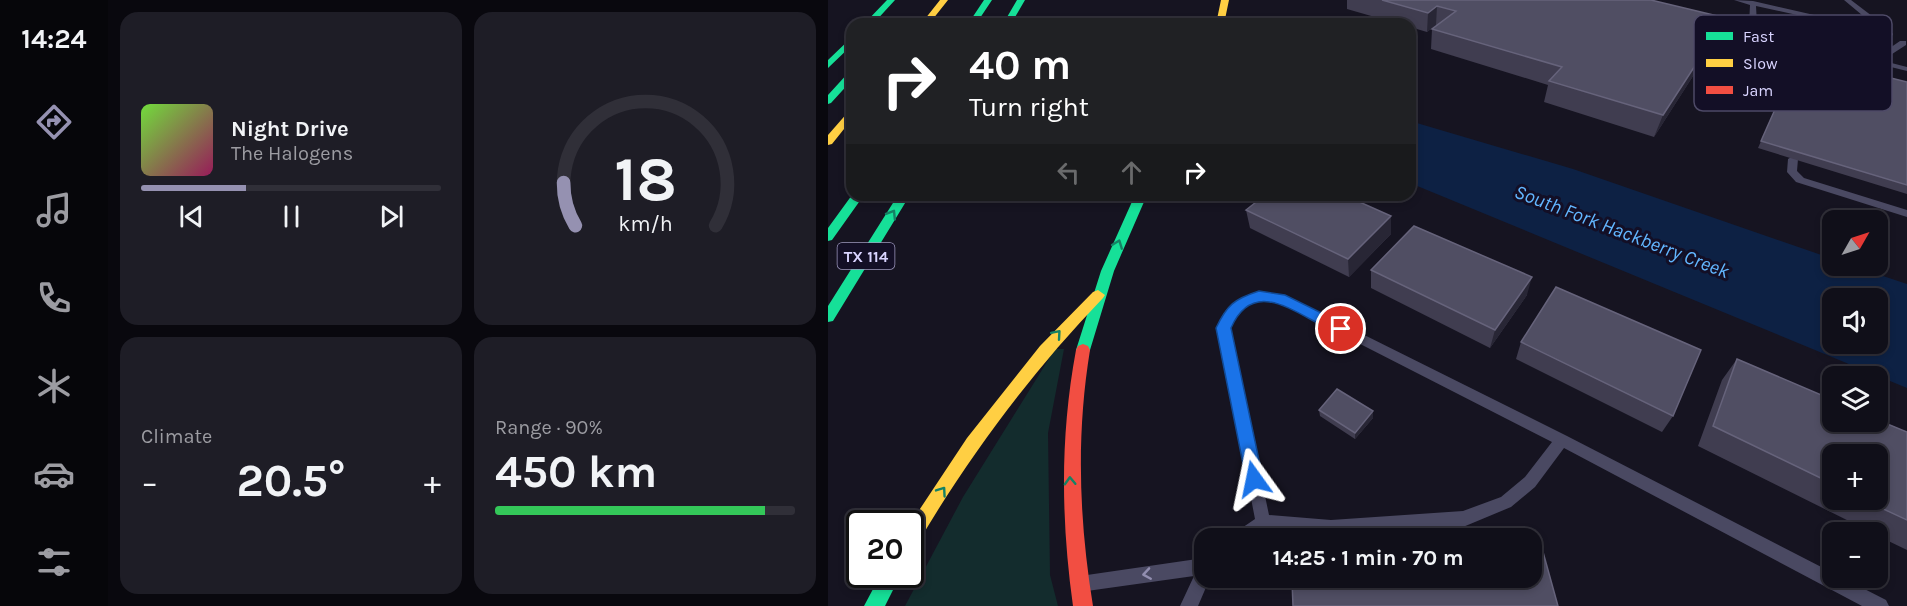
<!DOCTYPE html>
<html lang="en">
<head>
<meta charset="utf-8">
<style>
  :root { --surface:#100f19; --page:#1e1d26; --text:#f1f3f6; --muted:#9c9ca2; --line:#302f38; --accent:#9591b1 }
  body { margin:0; font-family:Karla,sans-serif; background:var(--page); color:var(--text); height:100vh; display:flex; flex-direction:column; font-size:22px; white-space:nowrap }
  * { box-sizing:border-box; margin:0 }
  p { font-size:20px; color:var(--muted) }
  .icon { flex:none; width:33px; height:33px; fill:none; stroke:currentColor; stroke-width:2; stroke-linecap:round; stroke-linejoin:round }
  .map { position:relative; flex:1; overflow:hidden }
  .drawer { display:flex; flex-direction:column; gap:12px; padding:12px; background:#09080e; width:720px }
  .drawer>* { flex:none }
  .hud { position:absolute; left:18px; top:18px; width:570px; height:183px; border-radius:18px; box-shadow:0 3px 9px #0003,0 0 0 2px var(--line); background:#202124; color:#fff; overflow:hidden }
  .needle { width:39px; rotate:51deg }
  .fabs { position:absolute; left:994px; top:210px; display:grid; gap:12px }
  .fabs a { display:grid; place-items:center; width:66px; height:66px; border-radius:12px; background:var(--surface); box-shadow:0 3px 9px #0003,0 0 0 2px var(--line); font-size:30px }
  .speed { position:absolute; left:18px; top:510px; display:flex; gap:12px; font-size:30px; font-weight:700; text-align:center }
  .speed>* { display:grid; place-content:center; width:78px; height:78px; border-radius:50%; background:var(--surface); box-shadow:0 3px 9px #0003,0 0 0 2px var(--line); line-height:1 }
  .speed .limit { border:3px solid #111; border-radius:9px; background:#fff; color:#111 }
  .pin { position:absolute; display:grid; place-items:center; width:51px; height:51px; color:#fff; margin:-26px; border:3px solid #fff; border-radius:50%; box-shadow:0 2px 6px #0007 }
  .me { position:absolute; width:66px; margin:-33px; rotate:348deg; stroke-linejoin:round; filter:drop-shadow(0 0 4px #0008) }
  .turn { display:flex; align-items:center; gap:21px; height:126px; padding:0 24px; font-size:27px }
  .turn .icon { width:78px; height:78px; stroke-width:2.5 }
  .turn b { display:block; font-size:42px; line-height:51px }
  .lanes { display:flex; align-items:center; height:57px; padding:0 24px; background:#0003; justify-content:center; gap:30px; direction:ltr }
  .lanes .off { opacity:.35 }
  .big { font-size:45px; font-weight:700; line-height:1.1 }
  .drawer .tile { flex:1; display:flex; flex-direction:column; justify-content:center; gap:9px; min-width:0; padding:0 21px; border-radius:18px; background:var(--page) }
  .drawer .dial { align-items:center; gap:0 }
  .dial svg { height:156px; overflow:visible; fill:none; stroke:var(--line); stroke-width:7; stroke-linecap:round; text-anchor:middle }
  .dial text { fill:var(--text); stroke:none }
  .song { display:flex; align-items:center; gap:18px }
  .cover { width:72px; height:72px; border-radius:9px; background:linear-gradient(135deg,hsl(100 70% 55%),hsl(330 70% 35%)) }
  .played { height:6px; border-radius:3px; background:linear-gradient(90deg,var(--accent) 35%,var(--line) 35%) }
  .keys { display:flex; justify-content:space-around; direction:ltr }
  .heat { display:flex; justify-content:space-between; align-items:center; font-size:33px; direction:ltr }
  .charge { height:9px; border-radius:4px; background:linear-gradient(90deg,#34c759 90%,var(--line) 0) }
  .drawer .tiles { flex:1; display:grid; gap:12px; grid-template-columns:repeat(2,1fr) }
  .trip { position:absolute; left:366px; top:528px; width:348px; height:60px; border-radius:18px; background:var(--surface); box-shadow:0 3px 9px #0003,0 0 0 2px var(--line); font-weight:700; line-height:60px; text-align:center }
  main { display:flex; flex:1; min-height:0 }
  .dock { display:flex; flex-direction:column; width:108px; justify-content:space-around; align-items:center; background:#06060a; color:var(--muted) }
  .dock .icon { width:42px; height:42px }
  .dock .selected { color:var(--accent) }
  .dock b { font-size:27px; color:var(--text) }
  .map>svg:first-child { display:block }
  .green { fill:#132c2d }
  .water { fill:#0d2144; fill-rule:evenodd }
  .lines { fill:none; stroke-linecap:round; stroke-linejoin:round }
  .lane { fill:#4a4962; fill-rule:evenodd }
  .fast { fill:#16e098; fill-rule:evenodd }
  .slow { fill:#ffcf43; fill-rule:evenodd }
  .jam { fill:#f24e42; fill-rule:evenodd }
  .wall { fill:#403d50; fill-rule:evenodd }
  .shaded-wall { fill:#282635 }
  .building { fill:#504e63; stroke:#66637b; stroke-width:1.5 }
  .oneway { stroke:#158265 }
  .oneway2 { stroke:#928eb0 }
  .route { fill:#1a73e8; stroke:#114b97; stroke-width:1.5 }
  .labels { text-anchor:middle; stroke-width:6; stroke-linejoin:round; paint-order:stroke }
  .shield { fill:#130f26; stroke:#9e99be; stroke-width:1.5 }
  .shield-label { font-size:16px; font-weight:bold; fill:#d9d4ff }
  .water-label { font-size:20px; font-style:italic; fill:#62b6ff; stroke:#130f26 }
  .key { fill:#130f26; stroke:#4e4a67; stroke-width:1.5 }
  .key-label { font-size:16px; fill:#d9d4ff }
</style>
</head>
<body>
<main>
<nav class="dock">
<b>14:24</b>
<svg class="icon selected" aria-label="directions" viewBox="0 0 24 24"><path d="M12 3l9 9-9 9-9-9zM9 14v-3h6M13 9l2 2-2 2"/></svg>
<svg class="icon" aria-label="music" viewBox="0 0 24 24"><path d="M9 18V5l10-2v13"/><circle cx="6" cy="18" r="3"/><circle cx="16" cy="16" r="3"/></svg>
<svg class="icon" aria-label="phone" viewBox="0 0 24 24"><path d="M5 4h4l2 5-3 2q2 4 5 5l2-3 5 2v4C11 20 4 13 5 4z"/></svg>
<svg class="icon" aria-label="climate" viewBox="0 0 24 24"><path d="M12 3v18M4 7l16 10M4 17L20 7"/></svg>
<svg class="icon" aria-label="car" viewBox="0 0 24 24"><path d="M5 17H2v-5l4-1 3-4h7l3 4 3 1v5h-3M9 17h6M6 11h13"/><circle cx="7" cy="17" r="2"/><circle cx="17" cy="17" r="2"/></svg>
<svg class="icon" aria-label="filters" viewBox="0 0 24 24"><path d="M4 7h16M4 17h16"/><circle cx="9" cy="7" r="2"/><circle cx="15" cy="17" r="2"/></svg>
</nav>
<section class="drawer">
<div class="tiles">
<div class="tile">
<div class="song"><i class="cover"></i><div><b>Night Drive</b><p>The Halogens</p></div></div>
<div class="played"></div>
<div class="keys"><svg class="icon" aria-label="previous" viewBox="0 0 24 24"><path d="M18 5L8 12l10 7zM5 5v14"/></svg><svg class="icon" aria-label="pause" viewBox="0 0 24 24"><path d="M8 5v14M16 5v14"/></svg><svg class="icon" aria-label="next" viewBox="0 0 24 24"><path d="M6 5l10 7-10 7zM19 5v14"/></svg></div>
</div>
<div class="tile dial"><svg viewBox="0 0 100 80">
<path d="M14 69A42 42 0 1 1 86 69"/>
<path d="M14 69A42 42 0 0 1 8 47" stroke="#9591b1"/>
<text x="50" y="56" font-size="32" font-weight="700">18</text>
<text x="50" y="72" font-size="11">km/h</text>
</svg></div>
<div class="tile"><p>Climate</p>
<div class="heat"><a>−</a><b class="big">20.5°</b><a>+</a></div>
</div>
<div class="tile"><p>Range · 90%</p><b class="big">450 km</b><div class="charge"></div></div>
</div>
</section>
<div class="map">
<svg width="1079" height="606" viewBox="0 0 1079 606">
  <rect width="100%" height="100%" fill="#161421"/>
  <path class="green" d="M227,349H236L220,433L222,575L230,606H77L135,497Z"/>
  <path class="water" d="M582,121L745,169L1005,259V266H1025L1079,284V388L582,183ZM1005,298H1050V344H1005Z"/>
  <g class="lines">
    <path class="lane" d="M906,0L925,1L1052,30L1016,0H1023L1061,29L1065,34L1064,36L928,6L929,24L940,31L1032,55L1056,52L1072,41H1078V45L1061,56L1044,58L1079,67V71L934,35L921,25L922,5Z
      M965,156L970,159L969,171L976,178L1079,210V217L968,182L959,172L960,159Z
      M432,293L456,295L739,436L1005,573V578H1015L1058,600L1061,606H1034L736,448L707,487L683,507L635,527L503,536L437,530L426,538H406L408,532L427,519L390,328C400,308 409,297 432,293ZM432,302H450L724,442L697,477L673,497L635,511L503,520L441,515L402,328C409,314 417,304 432,302Z
      M376,558V578H382L370,606H352L366,576L259,591L253,589L251,583L253,577L259,575Z"/>
    <path class="fast" d="M59,0H67L45,24H36Z
      M156,0H164L148,24H140Z
      M189,0H197L183,24H175Z
      M24,37V45L0,68V60Z
      M24,71V80L3,103L0,104V95L21,72Z
      M24,195H36L4,240L0,241V228Z
      M70,195H82L5,321L0,322V306Z
      M307,195H319L286,271L262,350L260,354H250L248,350L273,271Z
      M53,574H73L57,606H36Z"/>
    <path class="slow" d="M112,0H120L101,24H93Z
      M393,0H401L396,24H388Z
      M24,110V119L4,144L0,145V135L21,111Z
      M270,290L277,295L275,298C202,374 141,456 88,546L82,549V524L139,438L212,346L265,292Z"/>
    <path class="jam" d="M255,344L260,346L262,350C248,436 251,520 265,606H245C233,520 232,436 248,350L250,346Z"/>
  </g>
  <path class="wall" d="M519,0H823L890,37L826,137L716,102L720,85L603,49L604,29L609,25H608L599,32L582,27V24H571L519,9Z
    M971,55L1079,82V194L930,148Z
    M418,210L563,216V234L521,277L422,228Z
    M543,270L699,295L662,348L543,288Z
    M693,342L845,416L834,432L688,359Z
    M909,359L1079,432V550L1050,536V532H1043L870,446L894,380ZM1005,454L1050,500H1005Z
    M491,410L545,418L527,439L492,416Z"/>
  <path class="shaded-wall" d="M609,6L608,25L599,32L600,13Z
    M898,18L890,37L826,137L835,115Z
    M563,216V234L521,277L520,259Z
    M704,277L699,295L662,348L667,330Z
    M545,411V418L527,439V433Z"/>
  <path class="building" d="M554,0H823L898,18L835,115L721,81L734,67L604,29L628,11L609,6L600,13Z
    M971,55L1079,82V185L933,141Z
    M437,195H516L563,216L520,259L418,210Z
    M586,226L704,277L667,330L543,270Z
    M728,287L873,350L845,416L693,342Z
    M909,359L1005,400V422H1050V420L1079,432V520L1036,500H1050V454H1005V484L885,426Z
    M509,389L545,411L527,433L491,410Z
    M715,552L730,606H465L464,581L495,578H704V554Z"/>
  <defs><path id="oneway-chevron" d="M-2-3.5L2.5 0L-2 3.5" fill="none" stroke-width="1.6" stroke-linecap="round" stroke-linejoin="round" transform="scale(1.5)"/></defs>
  <g class="oneway">
    <use href="#oneway-chevron" transform="translate(64 214) rotate(-58)"/>
    <use href="#oneway-chevron" transform="translate(290 244) rotate(-69)"/>
    <use href="#oneway-chevron" transform="translate(229 334) rotate(-49)"/>
    <use href="#oneway-chevron" transform="translate(242 481) rotate(-92)"/>
    <use href="#oneway-chevron" transform="translate(114 491) rotate(-55)"/>
  </g>
  <use class="oneway2" href="#oneway-chevron" transform="translate(319 574) rotate(171)"/>
  <path class="route" d="M431,291L457,295L518,325L520,329L513,334C476,322 428,271 403,328L435,479L432,485L426,487L420,485L418,479L388,328C399,305 406,299 431,291Z"/>
  <g class="labels">
    <rect class="shield" x="9.5" y="243" width="57" height="26" rx="4.5"/>
    <g class="shield-label">
      <text x="38" y="262">TX 114</text>
    </g>
    <g class="water-label">
      <text transform="translate(794 231) rotate(21)" y="7">South Fork Hackberry Creek</text>
    </g>
  </g>
  <rect x="866" y="15" width="198" height="96" rx="9" class="key"/>
  <rect x="878" y="32" width="27" height="8" fill="#16e098"/>
  <rect x="878" y="59" width="27" height="8" fill="#ffcf43"/>
  <rect x="878" y="86" width="27" height="8" fill="#f24e42"/>
  <g class="key-label">
    <text x="915" y="42">Fast</text>
    <text x="915" y="69">Slow</text>
    <text x="915" y="96">Jam</text>
  </g>
</svg>
<div class="fabs">
<a><svg class="needle" viewBox="-14 -14 28 28"><path d="M0-13l5 13h-10z" fill="#e53935"/><path d="M0 13l5-13h-10z" fill="#9c9ca2"/></svg></a>
<a><svg class="icon" aria-label="sound" viewBox="0 0 24 24"><path d="M4 9h4l5-4v14l-5-4H4zM17 9q2 3 0 6"/></svg></a>
<a><svg class="icon" aria-label="layers" viewBox="0 0 24 24"><path d="M12 4l9 5-9 5-9-5zM3 14l9 5 9-5"/></svg></a>
<a>+</a>
<a>−</a>
</div>
<div class="speed"><div class="limit">20</div></div>
<div class="pin" style="left:513px;top:329px;background:#d93025"><svg class="icon" aria-label="arrive" viewBox="0 0 24 24"><path d="M6 21V4h12l-3 4 3 4H6"/></svg></div>
<svg class="me" style="left:426px;top:479px" viewBox="-20 -20 40 40"><path d="M0-17L14 15 0 8-14 15z" fill="#1a73e8" stroke="#fff" stroke-width="4"/></svg>
<div class="trip">14:25 · 1 min · 70 m</div>
<div class="hud">
<div class="turn"><svg class="icon" aria-label="right" viewBox="0 0 24 24"><path d="M7 20v-9h11M14 6l5 5-5 5"/></svg><div><b>40 m</b>Turn right</div></div>
<div class="lanes"><svg class="icon off" aria-label="left" viewBox="0 0 24 24"><path d="M17 20v-9H6M10 6l-5 5 5 5"/></svg><svg class="icon off" aria-label="ahead" viewBox="0 0 24 24"><path d="M12 20V5M6 11l6-6 6 6"/></svg><svg class="icon" aria-label="right" viewBox="0 0 24 24"><path d="M7 20v-9h11M14 6l5 5-5 5"/></svg></div>
</div>
</div>
</main>
</body>
</html>
